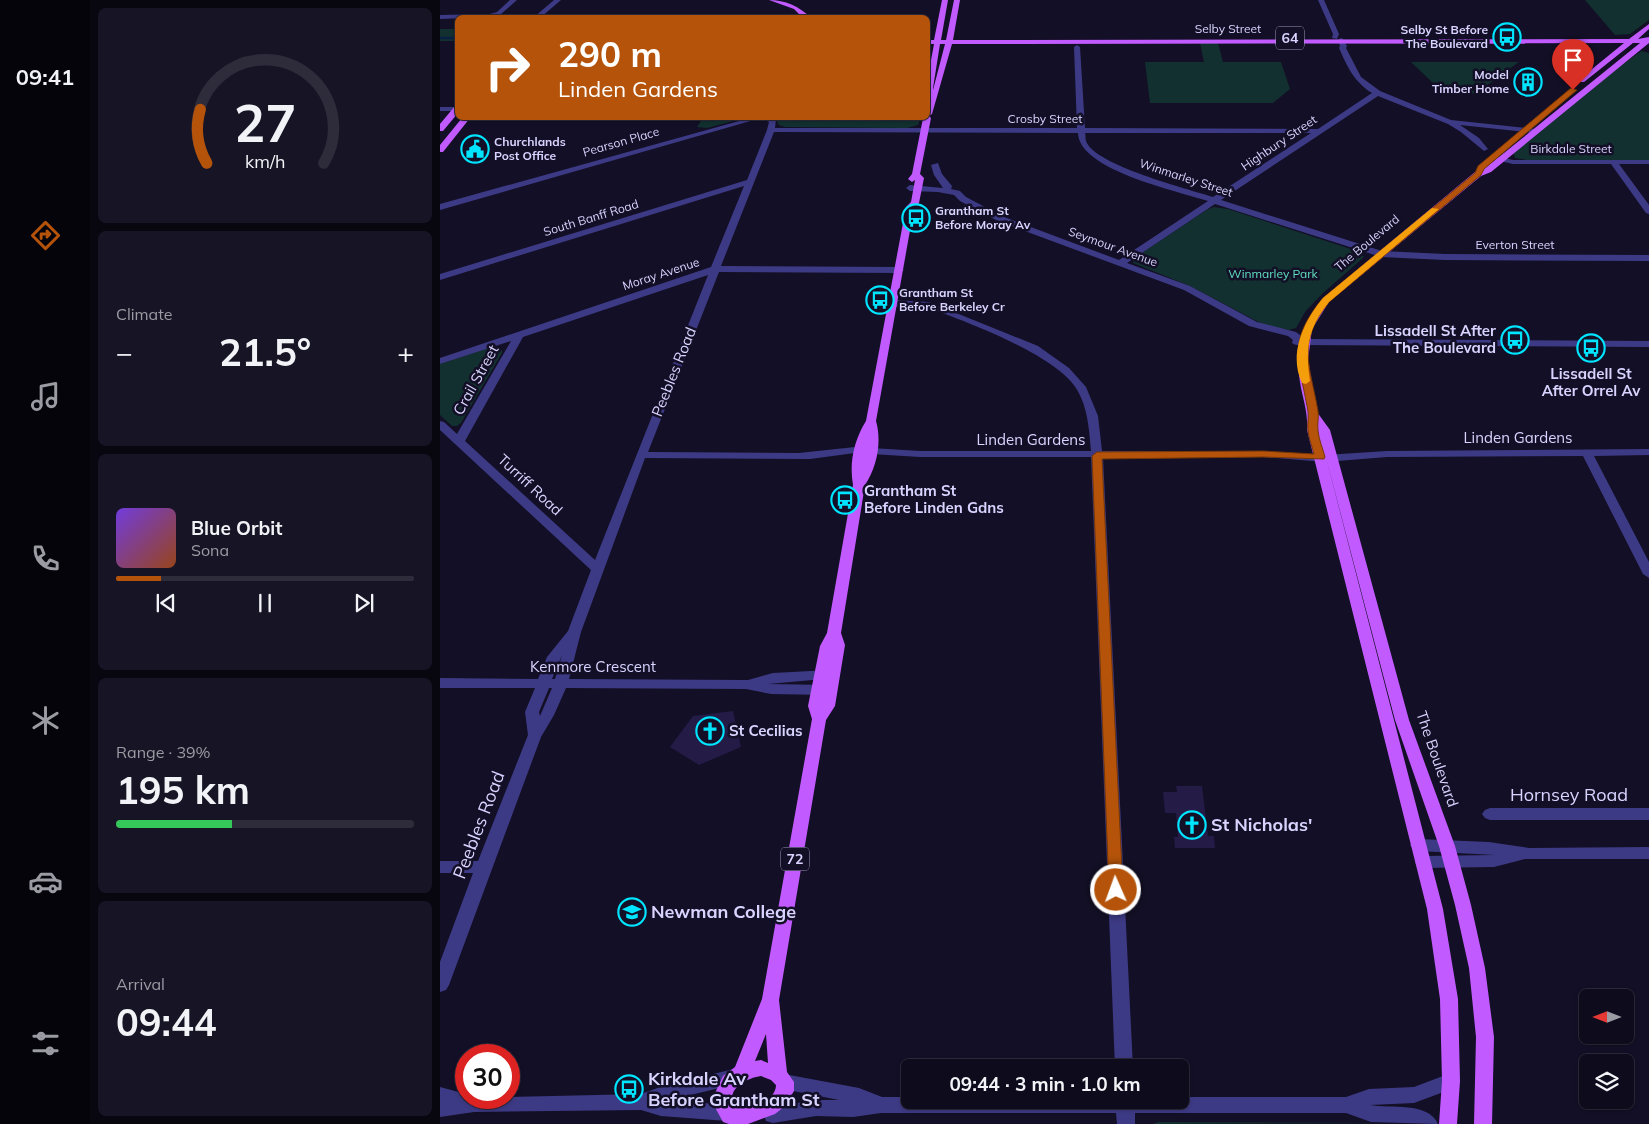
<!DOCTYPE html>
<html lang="en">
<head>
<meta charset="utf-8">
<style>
  :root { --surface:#0e0b1c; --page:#171425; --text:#f1f3f6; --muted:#9b9ba3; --line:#2e2b3b; --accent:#b45309 }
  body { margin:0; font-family:Mulish,sans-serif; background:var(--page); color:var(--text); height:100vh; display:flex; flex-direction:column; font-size:19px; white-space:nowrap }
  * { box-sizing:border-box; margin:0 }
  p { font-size:16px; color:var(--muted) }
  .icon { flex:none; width:28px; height:28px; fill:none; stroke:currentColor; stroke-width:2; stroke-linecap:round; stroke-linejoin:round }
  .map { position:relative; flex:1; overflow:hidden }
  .sheet { display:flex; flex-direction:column; gap:8px; padding:8px; background:#08060f; width:350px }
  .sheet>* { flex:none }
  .hud { position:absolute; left:15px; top:15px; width:475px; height:105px; border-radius:8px; box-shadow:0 1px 4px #0004,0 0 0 1px var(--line); background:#b45309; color:#fff; overflow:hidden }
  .needle { width:32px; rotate:270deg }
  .fabs { position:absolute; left:1139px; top:989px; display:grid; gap:10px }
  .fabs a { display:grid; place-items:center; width:55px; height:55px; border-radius:8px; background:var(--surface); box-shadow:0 1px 4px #0004,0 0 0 1px var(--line); font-size:25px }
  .speed { position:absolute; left:15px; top:1044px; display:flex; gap:10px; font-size:25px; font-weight:700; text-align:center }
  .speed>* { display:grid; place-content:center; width:65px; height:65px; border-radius:50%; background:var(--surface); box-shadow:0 1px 4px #0004,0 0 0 1px var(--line); line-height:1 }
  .speed .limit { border:8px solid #d22; background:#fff; color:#111 }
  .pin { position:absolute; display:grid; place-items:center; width:42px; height:42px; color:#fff; margin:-51px -21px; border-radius:50% 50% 50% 0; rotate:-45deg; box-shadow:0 0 5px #0007 }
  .pin .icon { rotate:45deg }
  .me { position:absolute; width:55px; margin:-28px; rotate:358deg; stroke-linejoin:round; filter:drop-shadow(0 0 4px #0008) }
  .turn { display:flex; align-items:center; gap:18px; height:105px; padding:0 20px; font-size:22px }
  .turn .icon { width:65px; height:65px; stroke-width:2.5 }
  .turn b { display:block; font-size:35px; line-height:42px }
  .big { font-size:38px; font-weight:700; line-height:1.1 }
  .sheet .card { flex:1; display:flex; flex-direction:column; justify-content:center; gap:8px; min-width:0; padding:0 18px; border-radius:8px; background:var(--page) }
  .sheet .dial { align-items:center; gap:0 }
  .dial svg { height:130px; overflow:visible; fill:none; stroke:var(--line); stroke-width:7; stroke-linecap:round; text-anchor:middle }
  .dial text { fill:var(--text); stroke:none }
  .song { display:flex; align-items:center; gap:15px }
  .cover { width:60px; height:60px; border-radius:8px; background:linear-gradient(135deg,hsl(260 70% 55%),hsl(20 70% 35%)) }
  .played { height:5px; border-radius:2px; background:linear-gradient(90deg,var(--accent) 15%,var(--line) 15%) }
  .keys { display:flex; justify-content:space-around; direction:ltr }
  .heat { display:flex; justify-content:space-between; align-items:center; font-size:28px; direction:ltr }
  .charge { height:8px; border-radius:4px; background:linear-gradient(90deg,#34c759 39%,var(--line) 0) }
  .trip { position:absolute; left:461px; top:1059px; width:288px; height:50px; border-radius:8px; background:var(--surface); box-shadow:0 1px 4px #0004,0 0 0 1px var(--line); font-weight:700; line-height:50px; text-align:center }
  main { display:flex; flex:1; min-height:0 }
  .tab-bar { display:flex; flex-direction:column; width:90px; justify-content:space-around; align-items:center; background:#06040b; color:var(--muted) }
  .tab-bar .icon { width:35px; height:35px }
  .tab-bar .current { color:var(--accent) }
  .tab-bar b { font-size:22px; color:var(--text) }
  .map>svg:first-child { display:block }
  .green { fill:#12302f }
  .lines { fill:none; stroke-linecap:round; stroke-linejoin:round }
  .stream { stroke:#0a1f44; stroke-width:2.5 }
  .building { fill:#241b47 }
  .minor { fill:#3d3a85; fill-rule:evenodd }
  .major { fill:#c25bff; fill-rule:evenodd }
  .route { fill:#b45309; stroke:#753606 }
  .slow { fill:#f59e0b }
  .labels { text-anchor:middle; stroke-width:5; stroke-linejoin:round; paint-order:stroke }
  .far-street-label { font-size:12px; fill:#d9d4ff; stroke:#130f26 }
  .far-poi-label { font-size:12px; font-weight:bold; fill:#d9d4ff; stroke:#130f26; text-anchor:start }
  .far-park-label { font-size:12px; fill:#5fe0c0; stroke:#130f26 }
  .shield { fill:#130f26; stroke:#9e99be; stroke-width:1 }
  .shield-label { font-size:14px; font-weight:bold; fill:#d9d4ff }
  .poi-label { font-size:15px; font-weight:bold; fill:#d9d4ff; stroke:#130f26; text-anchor:start }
  .street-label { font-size:15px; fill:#d9d4ff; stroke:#130f26 }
  .near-street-label { font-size:18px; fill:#d9d4ff; stroke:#130f26 }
  .near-poi-label { font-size:18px; font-weight:bold; fill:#d9d4ff; stroke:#130f26; text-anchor:start }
</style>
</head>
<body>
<main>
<nav class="tab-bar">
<b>09:41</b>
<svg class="icon current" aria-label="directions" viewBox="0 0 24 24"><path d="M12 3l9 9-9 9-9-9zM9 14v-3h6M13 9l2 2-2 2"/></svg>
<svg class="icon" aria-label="music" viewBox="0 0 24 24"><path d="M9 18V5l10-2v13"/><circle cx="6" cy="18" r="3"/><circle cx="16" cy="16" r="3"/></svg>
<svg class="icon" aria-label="phone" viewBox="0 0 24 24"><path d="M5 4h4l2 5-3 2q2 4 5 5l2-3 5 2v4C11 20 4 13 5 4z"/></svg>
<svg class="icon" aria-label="climate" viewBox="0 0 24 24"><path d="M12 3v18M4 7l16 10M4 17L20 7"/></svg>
<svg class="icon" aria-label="car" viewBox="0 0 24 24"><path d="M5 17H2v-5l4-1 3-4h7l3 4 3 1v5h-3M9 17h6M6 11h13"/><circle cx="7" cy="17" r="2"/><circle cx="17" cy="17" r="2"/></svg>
<svg class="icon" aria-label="filters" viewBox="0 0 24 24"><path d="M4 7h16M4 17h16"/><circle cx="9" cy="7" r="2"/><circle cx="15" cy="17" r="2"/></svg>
</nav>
<section class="sheet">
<div class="card dial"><svg viewBox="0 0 100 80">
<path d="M14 69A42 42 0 1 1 86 69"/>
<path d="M14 69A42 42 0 0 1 10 36" stroke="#b45309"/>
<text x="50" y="56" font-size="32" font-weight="700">27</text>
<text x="50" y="72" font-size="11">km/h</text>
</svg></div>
<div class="card"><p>Climate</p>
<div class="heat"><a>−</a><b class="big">21.5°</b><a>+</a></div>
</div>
<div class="card">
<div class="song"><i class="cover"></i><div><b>Blue Orbit</b><p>Sona</p></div></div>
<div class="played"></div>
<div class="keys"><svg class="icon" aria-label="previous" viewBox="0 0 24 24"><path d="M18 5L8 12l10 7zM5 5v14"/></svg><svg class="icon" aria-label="pause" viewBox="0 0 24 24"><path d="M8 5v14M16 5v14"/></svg><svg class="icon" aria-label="next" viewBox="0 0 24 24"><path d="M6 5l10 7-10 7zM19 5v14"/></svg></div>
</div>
<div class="card"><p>Range · 39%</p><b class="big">195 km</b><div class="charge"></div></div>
<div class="card"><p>Arrival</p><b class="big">09:44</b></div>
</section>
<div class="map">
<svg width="1209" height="1124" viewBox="0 0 1209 1124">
  <rect width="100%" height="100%" fill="#130f26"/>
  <path class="green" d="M1145,0H1209V20L1190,34L1175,35Z
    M0,29H17V41H0Z
    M760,43H778L783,62H841L850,89L833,103H710L705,62H764Z
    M1201,51L1209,53V160H1087L1075,158L1073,152L1139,97Z
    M971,62H1079L1035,94L995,85Z
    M263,118H305L267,128L257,127Z
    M335,118H481L478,125L467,128L345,127L339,125Z
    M774,207L788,209L917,251L924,257L882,294L865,312L856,328L849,330L826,326L750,286L693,263V259L768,209Z
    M48,348L62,350V353L21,423L17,426H12L0,415V364Z
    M718,1122L956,1123H969L713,1124Z"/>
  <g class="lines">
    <path class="stream" d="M0,38H18"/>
  </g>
  <path class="building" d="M293,711L301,747L259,765L230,747L253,716Z
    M736,786H762L768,836H774L775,848H735L734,837H738L736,813H725L723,792H737Z"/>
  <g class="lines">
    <path class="minor" d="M70,0H77L61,14L53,17L0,19V15L50,14L57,12Z
      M114,0H121L100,18H93Z
      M878,0H884L899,34L897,39L892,38L893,34Z
      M901,38L903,39L907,46L906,48L921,77L940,91L1011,120L1095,129L1099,131L1095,133L1020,125L1039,138L1048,149L1044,151L1021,132L1008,124L938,96L781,200L942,251L1005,254L1209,255V261L1005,260L941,257L775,204L687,263L750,286L817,322L856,332L865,339L1209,341V347L857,345L853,344L852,342L853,340L848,336L809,326L744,290L558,221L520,201L514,195L498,192L470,191L466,188L470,185L503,188L494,175L491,165L498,163L502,174L512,186L511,189L520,191L526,197L564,217L679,260L768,201C737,191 639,170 638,133L334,132L281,266L459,267L464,270L459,273L279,272L208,452L359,453L415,447L480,451H651C649,429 648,407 636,388C615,355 526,321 488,308C476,304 456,311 447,303L452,300L489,302L598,346L629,368L646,387L658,416L662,451H823L885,455L947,451L1209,449V455L1154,456L1209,562V578L1203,574L1143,456L947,457L885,462L823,457H663L693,1068H675L651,457H480L415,453L370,459L205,458L141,632L129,679L308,680L333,673L390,670L395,672L397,675L395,678L328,684L387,685L392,687L394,690L392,693L387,695L331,694L306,689L126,688L114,715L101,737L9,985L6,990L0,992V962L33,873H0V861H38L88,735L85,712L95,688H0V678L98,679L107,657L128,631L151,570L0,430V421L4,422L17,434L71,341L0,364V358L271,267L304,186L0,280V274L307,180L327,130L329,122L321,118L336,119L335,128H637L634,47L637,45L640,47L645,128L878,129L932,93C914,82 907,66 899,48L900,46L898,40ZM645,133H871L773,197C748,189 654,165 646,141C645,138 646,136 645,133ZM268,275L155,560L25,441L83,337ZM122,655L115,679H112ZM109,688H112L100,716L99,712Z
      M0,107H18V111H0Z
      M310,118H321L0,210V204Z
      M1051,155L1073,160H1209V164H1179L1209,205V214L1206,213L1171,164H1073L1051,159Z
      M1050,808H1209V820H1050L1045,818L1042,814L1045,810Z
      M978,839L1049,842L1089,848L1209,847V859H1085L1054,867L983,868L977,866L975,862L977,858L983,856L1055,855L978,851L973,849L970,845L973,841Z
      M294,1069L300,1071L303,1077L300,1083L230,1100L287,1105L294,1107L296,1113L294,1119L287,1121L221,1116L201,1110L34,1112L0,1117V1087L26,1094V1098L201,1094L223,1086Z
      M1011,1073L1017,1075L1020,1081L1017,1087L974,1103L930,1105C950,1109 988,1101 998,1124L931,1122L906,1113H695V1124H677L676,1113H441L413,1117L376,1116L333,1123L326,1121L324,1115L326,1109L333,1107L376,1100H399L338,1088L335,1082L338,1076L344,1074L419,1088L442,1097H470V1100H740V1097H906L929,1089L974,1087Z"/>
    <path class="major" d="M329,0C345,0 359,6 371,18H363L354,9Z
      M502,0H508L501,40H506L514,0H520L513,40L1189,39L1209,24V29L1198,39L1209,37V43L1051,172L1041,176L889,302L872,329L868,360L877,412L890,430L969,720L1015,846L1031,905L1045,968L1054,1037L1052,1124H1034L1036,1037L1029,968L1015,905L999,846L955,720L885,454L1003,909L1018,999L1020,1081L1017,1124H999L1002,1081L1000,999L987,909L867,430C868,415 864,402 861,388C854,349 859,329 883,298L1035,172L1045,168L1059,157L1200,43H1193L1144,82H1141V78L1184,43L512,44L492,114L489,116L491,118L480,174L484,178L479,203L474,208L436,421C442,442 437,467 425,485L401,633L405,645L395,706L386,720L339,1000L347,1072L354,1082V1091L345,1106L335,1114L308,1124H289L283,1122L277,1111L274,1105L275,1093L283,1076L295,1067L322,999L372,719L368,706L380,646L387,633L413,485C409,463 414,440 426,421L466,207L471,202L475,180L472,182L468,179L472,174L483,118H488V103L490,97H488V76L494,44H488V40H494ZM500,44H505L493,90V88ZM326,1034L328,1063L321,1060L315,1061ZM321,1076L331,1080L336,1085C336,1102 308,1109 295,1108C284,1090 306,1078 321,1076Z
      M15,106H18V113L3,131H0V124Z
      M22,118H30L3,152H0V145Z"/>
  </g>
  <path class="route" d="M1131,88L1137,90L1044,169L1041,175L889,302C856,343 870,365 878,411C879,418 877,424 878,431C879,440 883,449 885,457L884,459L823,457L662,459L683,890L681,894L676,895L671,894L669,890L652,456L657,452L823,451L874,454C872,446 869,439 868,431C867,424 869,418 868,411C859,360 846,343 883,298L1035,173L1038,166Z"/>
  <path class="slow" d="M992,208L999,209L889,302C868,328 865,348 870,381L866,384L862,383C848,354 864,321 883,298Z"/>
  <defs>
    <g id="bus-ring" transform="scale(1.4375)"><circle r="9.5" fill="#130f26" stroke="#00e5ff" stroke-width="1.5"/><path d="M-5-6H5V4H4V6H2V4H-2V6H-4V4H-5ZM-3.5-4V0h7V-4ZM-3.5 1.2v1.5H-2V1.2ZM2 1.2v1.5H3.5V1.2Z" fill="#00e5ff"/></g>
    <g id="building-ring" transform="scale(1.4375)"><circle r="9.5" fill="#130f26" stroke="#00e5ff" stroke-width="1.5"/><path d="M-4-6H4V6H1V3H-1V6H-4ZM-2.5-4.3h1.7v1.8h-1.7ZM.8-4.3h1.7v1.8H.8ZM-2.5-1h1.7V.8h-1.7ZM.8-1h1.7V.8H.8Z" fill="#00e5ff"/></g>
    <g id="civic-ring" transform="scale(1.4375)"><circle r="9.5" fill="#130f26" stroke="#00e5ff" stroke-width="1.5"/><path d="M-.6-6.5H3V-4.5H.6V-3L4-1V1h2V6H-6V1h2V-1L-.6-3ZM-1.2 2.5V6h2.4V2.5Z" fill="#00e5ff"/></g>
    <g id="church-ring" transform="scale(1.4375)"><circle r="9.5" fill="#130f26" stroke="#00e5ff" stroke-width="1.5"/><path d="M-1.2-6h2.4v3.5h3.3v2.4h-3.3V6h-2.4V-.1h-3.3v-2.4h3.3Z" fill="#00e5ff"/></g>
    <g id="school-ring" transform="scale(1.4375)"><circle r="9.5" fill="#130f26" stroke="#00e5ff" stroke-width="1.5"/><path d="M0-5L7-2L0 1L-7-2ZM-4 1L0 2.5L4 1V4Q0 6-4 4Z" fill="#00e5ff"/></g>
  </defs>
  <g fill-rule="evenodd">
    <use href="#bus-ring" x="1067" y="37"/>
    <use href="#building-ring" x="1088" y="82"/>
    <use href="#civic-ring" x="35" y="149"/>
    <use href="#bus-ring" x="476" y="218"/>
    <use href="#bus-ring" x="440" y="300"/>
    <use href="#bus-ring" x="1075" y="340"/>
    <use href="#bus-ring" x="1151" y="348"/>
    <use href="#bus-ring" x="405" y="500"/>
    <use href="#church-ring" x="270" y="731"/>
    <use href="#church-ring" x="752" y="825"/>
    <use href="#school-ring" x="192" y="912"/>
    <use href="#bus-ring" x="189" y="1089"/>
  </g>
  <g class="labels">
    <g class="far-street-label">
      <text x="788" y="33">Selby Street</text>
      <text x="605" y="123">Crosby Street</text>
      <text transform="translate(181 142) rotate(-16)" y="4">Pearson Place</text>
      <text transform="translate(839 143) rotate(-34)" y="4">Highbury Street</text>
      <text x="1131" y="153">Birkdale Street</text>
      <text transform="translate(746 178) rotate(18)" y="4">Winmarley Street</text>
      <text transform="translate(151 218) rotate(-17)" y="4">South Banff Road</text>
      <text transform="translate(927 243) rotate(-40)" y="4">The Boulevard</text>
      <text x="1075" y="249">Everton Street</text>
      <text transform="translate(673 247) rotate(20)" y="4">Seymour Avenue</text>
      <text transform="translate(221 274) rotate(-18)" y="4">Moray Avenue</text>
    </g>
    <g class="far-poi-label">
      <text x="1048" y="34" text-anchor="end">Selby St Before<tspan x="1048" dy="14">The Boulevard</tspan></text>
      <text x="1069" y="79" text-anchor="end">Model<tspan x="1069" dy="14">Timber Home</tspan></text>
      <text x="54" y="146">Churchlands<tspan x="54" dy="14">Post Office</tspan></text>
      <text x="495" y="215">Grantham St<tspan x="495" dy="14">Before Moray Av</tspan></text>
      <text x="459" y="297">Grantham St<tspan x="459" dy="14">Before Berkeley Cr</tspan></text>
    </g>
    <g class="far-park-label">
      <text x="833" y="278">Winmarley Park</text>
    </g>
    <g class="shield">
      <rect x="836" y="26.5" width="28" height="23" rx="4"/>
      <rect x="341" y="847.5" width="28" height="23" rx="4"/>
    </g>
    <g class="shield-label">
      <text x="850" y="43">64</text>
      <text x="355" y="864">72</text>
    </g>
    <g class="poi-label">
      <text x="1056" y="336" text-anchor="end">Lissadell St After<tspan x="1056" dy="17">The Boulevard</tspan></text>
      <text x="1151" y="379" text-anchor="middle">Lissadell St<tspan x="1151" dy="17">After Orrel Av</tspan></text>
      <text x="424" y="496">Grantham St<tspan x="424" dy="17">Before Linden Gdns</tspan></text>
      <text x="289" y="736">St Cecilias</text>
    </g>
    <g class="street-label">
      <text transform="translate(234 372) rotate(-68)" y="5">Peebles Road</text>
      <text transform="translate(36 380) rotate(-61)" y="5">Crail Street</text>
      <text x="1078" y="443">Linden Gardens</text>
      <text x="591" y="445">Linden Gardens</text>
      <text transform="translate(90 485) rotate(43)" y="5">Turriff Road</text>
      <text x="153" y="672">Kenmore Crescent</text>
      <text transform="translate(997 759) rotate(71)" y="5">The Boulevard</text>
    </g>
    <g class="near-street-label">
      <text x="1129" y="801">Hornsey Road</text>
      <text transform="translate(39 825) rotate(-69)" y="6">Peebles Road</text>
    </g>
    <g class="near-poi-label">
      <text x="771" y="831">St Nicholas'</text>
      <text x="211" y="918">Newman College</text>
      <text x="208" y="1085">Kirkdale Av<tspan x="208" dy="21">Before Grantham St</tspan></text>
    </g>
  </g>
</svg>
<div class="fabs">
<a><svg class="needle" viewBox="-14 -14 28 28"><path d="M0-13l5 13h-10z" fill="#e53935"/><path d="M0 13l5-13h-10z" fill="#9b9ba3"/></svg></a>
<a><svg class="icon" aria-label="layers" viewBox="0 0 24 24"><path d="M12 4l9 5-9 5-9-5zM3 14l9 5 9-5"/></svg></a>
</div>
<div class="speed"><div class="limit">30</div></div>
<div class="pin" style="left:1133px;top:90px;background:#d93025"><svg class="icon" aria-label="arrive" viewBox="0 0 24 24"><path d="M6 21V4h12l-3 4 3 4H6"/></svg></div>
<svg class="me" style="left:676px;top:890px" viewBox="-20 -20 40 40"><circle r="17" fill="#b45309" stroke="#fff" stroke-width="3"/><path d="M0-11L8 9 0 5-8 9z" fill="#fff"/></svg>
<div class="trip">09:44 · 3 min · 1.0 km</div>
<div class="hud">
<div class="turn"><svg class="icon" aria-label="right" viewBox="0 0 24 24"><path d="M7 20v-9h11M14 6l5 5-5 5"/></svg><div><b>290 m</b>Linden Gardens</div></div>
</div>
</div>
</main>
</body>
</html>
